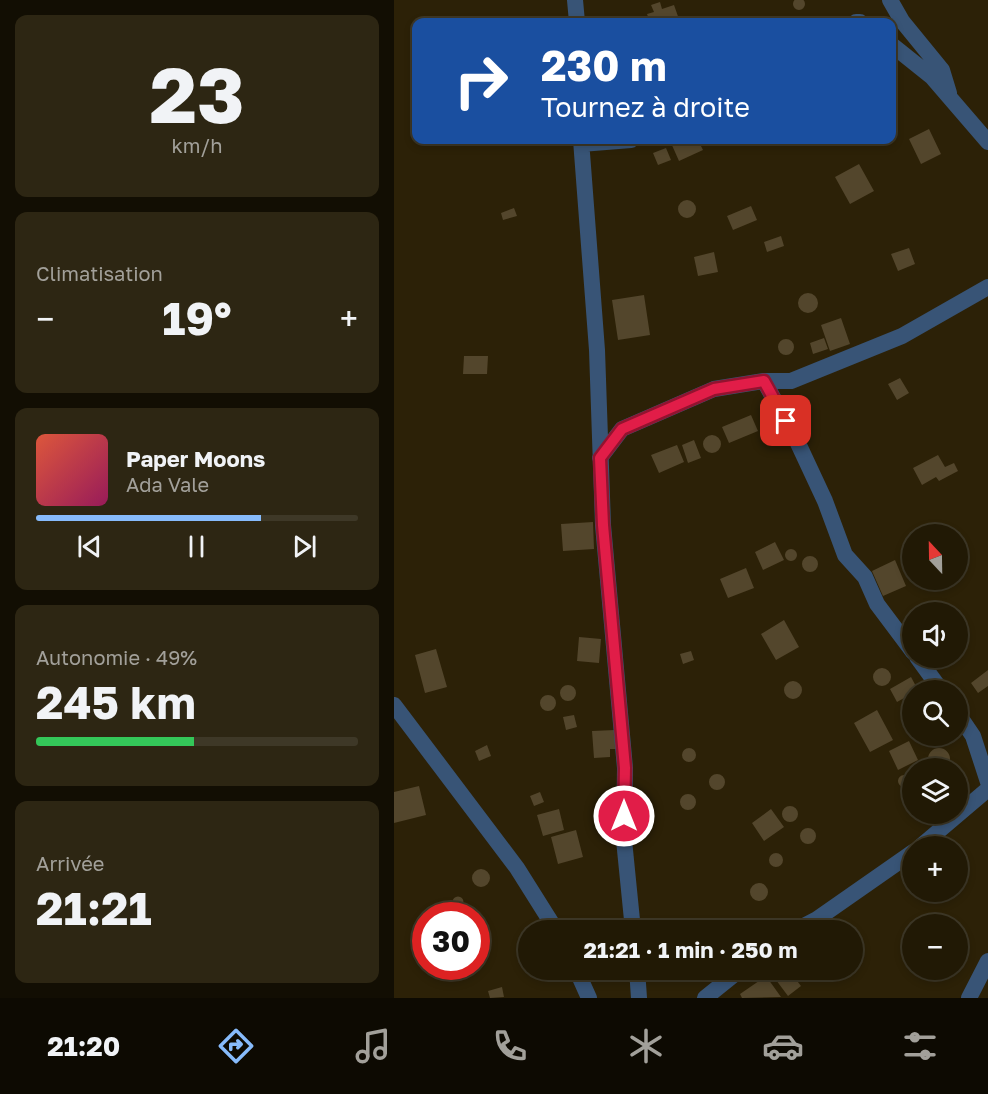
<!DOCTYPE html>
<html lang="fr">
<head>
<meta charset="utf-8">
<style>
  :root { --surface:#211905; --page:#2d2613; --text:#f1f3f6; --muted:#a2a09a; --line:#3e3827; --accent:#87bbfb }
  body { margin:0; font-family:"Golos Text",sans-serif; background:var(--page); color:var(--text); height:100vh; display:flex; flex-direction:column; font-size:22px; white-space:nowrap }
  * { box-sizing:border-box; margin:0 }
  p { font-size:20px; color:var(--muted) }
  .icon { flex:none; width:33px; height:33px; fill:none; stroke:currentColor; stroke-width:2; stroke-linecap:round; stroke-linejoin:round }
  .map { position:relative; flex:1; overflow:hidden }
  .panel { display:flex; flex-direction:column; gap:15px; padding:15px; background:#120e03; width:394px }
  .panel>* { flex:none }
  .banner { position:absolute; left:18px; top:18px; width:484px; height:126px; border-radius:12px; box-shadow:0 3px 9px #0003,0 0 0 2px var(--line); background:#1a4fa0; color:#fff; overflow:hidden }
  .needle { width:39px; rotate:338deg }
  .buttons { position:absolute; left:508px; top:524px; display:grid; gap:12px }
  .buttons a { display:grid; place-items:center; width:66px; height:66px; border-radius:50%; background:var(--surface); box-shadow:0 3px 9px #0003,0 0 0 2px var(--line); font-size:30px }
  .speed { position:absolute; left:18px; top:902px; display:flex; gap:12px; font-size:30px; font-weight:700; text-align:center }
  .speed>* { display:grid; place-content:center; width:78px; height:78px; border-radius:50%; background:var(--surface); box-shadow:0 3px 9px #0003,0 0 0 2px var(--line); line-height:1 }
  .speed .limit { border:9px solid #d22; background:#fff; color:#111 }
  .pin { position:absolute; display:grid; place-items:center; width:51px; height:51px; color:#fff; margin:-26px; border-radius:12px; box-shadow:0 3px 9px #0006 }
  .me { position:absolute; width:66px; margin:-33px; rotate:0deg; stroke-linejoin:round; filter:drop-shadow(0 0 4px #0008) }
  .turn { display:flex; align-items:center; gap:21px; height:126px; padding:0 30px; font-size:27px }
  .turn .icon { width:78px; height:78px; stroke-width:2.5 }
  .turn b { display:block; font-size:42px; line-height:51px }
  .big { font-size:45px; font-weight:700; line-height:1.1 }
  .panel .widget { flex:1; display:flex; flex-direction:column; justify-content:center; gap:9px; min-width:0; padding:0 21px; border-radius:12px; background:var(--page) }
  .panel .dial { align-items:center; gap:0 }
  .dial b { font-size:78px; line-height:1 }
  .song { display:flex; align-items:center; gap:18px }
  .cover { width:72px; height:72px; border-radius:9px; background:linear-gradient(135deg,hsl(10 70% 55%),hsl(330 70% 35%)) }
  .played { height:6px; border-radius:3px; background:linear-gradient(90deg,var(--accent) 70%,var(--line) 70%) }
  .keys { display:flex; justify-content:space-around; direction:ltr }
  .heat { display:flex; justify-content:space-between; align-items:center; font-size:33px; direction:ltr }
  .charge { height:9px; border-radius:4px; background:linear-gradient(90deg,#34c759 49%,var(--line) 0) }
  .trip { position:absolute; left:124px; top:920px; width:345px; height:60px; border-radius:30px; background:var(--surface); box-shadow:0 3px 9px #0003,0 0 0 2px var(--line); font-weight:700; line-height:60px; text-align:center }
  .dock { display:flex; height:96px; justify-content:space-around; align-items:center; background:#0d0a02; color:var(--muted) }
  .dock .icon { width:42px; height:42px }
  .dock .active { color:var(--accent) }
  .dock b { font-size:27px; color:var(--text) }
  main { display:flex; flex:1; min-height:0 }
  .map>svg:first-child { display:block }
  .building { fill:#53462c }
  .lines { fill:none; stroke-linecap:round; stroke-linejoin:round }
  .minor { stroke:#385476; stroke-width:16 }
  .tertiary { stroke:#385476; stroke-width:16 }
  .route-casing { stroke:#92132f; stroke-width:15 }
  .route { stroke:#e11d48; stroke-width:10 }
</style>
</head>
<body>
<main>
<section class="panel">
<div class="widget dial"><b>23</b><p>km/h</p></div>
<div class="widget"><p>Climatisation</p>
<div class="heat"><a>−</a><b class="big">19°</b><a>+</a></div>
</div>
<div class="widget">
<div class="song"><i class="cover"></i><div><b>Paper Moons</b><p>Ada Vale</p></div></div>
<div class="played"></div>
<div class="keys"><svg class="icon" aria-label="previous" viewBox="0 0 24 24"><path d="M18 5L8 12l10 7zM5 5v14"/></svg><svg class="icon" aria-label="pause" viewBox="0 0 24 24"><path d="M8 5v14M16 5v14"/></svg><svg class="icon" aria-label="next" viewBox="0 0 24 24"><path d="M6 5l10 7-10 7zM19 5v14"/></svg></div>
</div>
<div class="widget"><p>Autonomie · 49%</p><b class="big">245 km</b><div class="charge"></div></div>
<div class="widget"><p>Arrivée</p><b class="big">21:21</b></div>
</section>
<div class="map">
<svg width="594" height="998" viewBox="0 0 594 998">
  <rect width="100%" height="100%" fill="#2c2107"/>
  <path class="building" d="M399 4a6 6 0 1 1 12 0a6 6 0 1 1-12 0Z
    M266,2L268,9L280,5L286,22H256L253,14L260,12L257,5Z
    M535,129L547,154L527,164L515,139Z
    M285,140H304L309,150L285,161L277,143Z
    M272,148L277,160L264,165L259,153Z
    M465,164L480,191L456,204L441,177Z
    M284 209a9 9 0 1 1 18 0a9 9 0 1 1-18 0Z
    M357,206L363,220L339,230L333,216Z
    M120,208L123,216L109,220L107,213Z
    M387,236L390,246L373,252L370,242Z
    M515,248L521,264L504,271L497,254Z
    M320,252L324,272L304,276L300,257Z
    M404 303a10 10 0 1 1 20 0a10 10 0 1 1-20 0Z
    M250,295L256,335L224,340L218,300Z
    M447,318L456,344L436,351L427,325Z
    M430,338L434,349L419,354L416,343Z
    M384 347a8 8 0 1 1 16 0a8 8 0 1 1-16 0Z
    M70,356H94L93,374H69Z
    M506,378L515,393L503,400L494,384Z
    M357,415L364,431L335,443L328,427Z
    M309 444a9 9 0 1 1 18 0a9 9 0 1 1-18 0Z
    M300,440L307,458L294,463L288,445Z
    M283,445L290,462L265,473L257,455Z
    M544,455L551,467L560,463L564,471L545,481L542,477L528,485L519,468Z
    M199,522L200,549L169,551L167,524Z
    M381,542L390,560L369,570L361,552Z
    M391 555a6 6 0 1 1 12 0a6 6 0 1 1-12 0Z
    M408 564a8 8 0 1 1 16 0a8 8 0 1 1-16 0Z
    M501,560L512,586L489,596L478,571Z
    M352,568L360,588L334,598L326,579Z
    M390,620L405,647L382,660L367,634Z
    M185,637L207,639L205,663L183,661Z
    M42,649L53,687L31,693L21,655Z
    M297,651L300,660L289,664L286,654Z
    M479 677a9 9 0 1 1 18 0a9 9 0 1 1-18 0Z
    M594,670V686L584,693L577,683Z
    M517,677L524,690H519V693L503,702L496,689Z
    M390 690a9 9 0 1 1 18 0a9 9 0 1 1-18 0Z
    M166 693a8 8 0 1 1 16 0a8 8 0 1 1-16 0Z
    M146 703a8 8 0 1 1 16 0a8 8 0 1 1-16 0Z
    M483,710L499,740L476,752L460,723Z
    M180,715L183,727L172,730L169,717Z
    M221,730L222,749H216V757L200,758L198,731Z
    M515,741L524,760L504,770L495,751Z
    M93,745L97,756L85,761L81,751Z
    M288 755a7 7 0 1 1 14 0a7 7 0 1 1-14 0Z
    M534 759a11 11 0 1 1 22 0a11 11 0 1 1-22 0Z
    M315 782a8 8 0 1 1 16 0a8 8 0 1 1-16 0Z
    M504 781a6 6 0 1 1 12 0a6 6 0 1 1-12 0Z
    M564,775L571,780V785L570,789L564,793Z
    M25,786L32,815L0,823V792Z
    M146,792L150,802L140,806L136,796Z
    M286 802a8 8 0 1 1 16 0a8 8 0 1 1-16 0Z
    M388 814a8 8 0 1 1 16 0a8 8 0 1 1-16 0Z
    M165,809L170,830L149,836L143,815Z
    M377,809L390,827L370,841L358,823Z
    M406 836a8 8 0 1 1 16 0a8 8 0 1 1-16 0Z
    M182,830L189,857L164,864L157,837Z
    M375 860a7 7 0 1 1 14 0a7 7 0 1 1-14 0Z
    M78 878a9 9 0 1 1 18 0a9 9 0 1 1-18 0Z
    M519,874V891H529L521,897L509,883Z
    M356 892a9 9 0 1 1 18 0a9 9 0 1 1-18 0Z
    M58.5 902a5.5 5.5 0 1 1 11 0a5.5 5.5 0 1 1-11 0Z
    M82,915L90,940L82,943Z
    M388,969H394L407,986L394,996L379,976Z
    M372,976L387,997L348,998L346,994Z
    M108,987L110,997L96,998L94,991Z"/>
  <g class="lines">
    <path class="minor" d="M181,0L183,22
      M496,0L508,21L548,70L555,93
      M462,22H466
      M498,45L538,77L594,142
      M187,140L203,350L209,525L231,768L230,840L239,930
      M187,144L237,140
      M370,381L403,441L431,501L451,555L471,577L483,604L519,652
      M206,458L228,429L320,389L370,381H397L508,336L594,287
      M523,657L547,690
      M564,714L579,736L594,782
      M527,846L594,789
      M402,930L423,919L519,852
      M243,969L245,998
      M311,998L347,969
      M575,998L594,961"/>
    <path class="tertiary" d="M0,705L123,868L162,930
      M182,969L195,998"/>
  </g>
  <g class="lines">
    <g class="route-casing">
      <path id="route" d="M230,816L231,768L209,525L206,458L228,429L320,389L370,381L392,421"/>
    </g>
    <use href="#route" class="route"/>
  </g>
</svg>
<div class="buttons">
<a><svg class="needle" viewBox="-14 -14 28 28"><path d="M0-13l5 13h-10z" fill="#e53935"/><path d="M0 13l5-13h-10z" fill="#a2a09a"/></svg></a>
<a><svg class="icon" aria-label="sound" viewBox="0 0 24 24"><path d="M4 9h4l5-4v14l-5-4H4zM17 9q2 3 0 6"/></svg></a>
<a><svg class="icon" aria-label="search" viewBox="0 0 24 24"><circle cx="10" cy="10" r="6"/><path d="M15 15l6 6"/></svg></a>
<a><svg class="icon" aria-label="layers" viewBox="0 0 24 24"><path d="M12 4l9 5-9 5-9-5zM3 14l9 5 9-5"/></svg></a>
<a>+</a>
<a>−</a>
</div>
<div class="speed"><div class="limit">30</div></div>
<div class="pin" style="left:392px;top:421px;background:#d93025"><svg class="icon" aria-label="arrive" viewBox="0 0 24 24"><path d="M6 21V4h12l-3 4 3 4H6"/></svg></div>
<svg class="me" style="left:230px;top:816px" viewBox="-20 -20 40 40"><circle r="17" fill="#e11d48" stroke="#fff" stroke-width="3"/><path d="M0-11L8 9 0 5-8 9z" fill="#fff"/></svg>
<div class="trip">21:21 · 1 min · 250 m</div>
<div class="banner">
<div class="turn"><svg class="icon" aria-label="right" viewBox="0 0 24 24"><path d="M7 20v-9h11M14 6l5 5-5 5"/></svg><div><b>230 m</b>Tournez à droite</div></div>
</div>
</div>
</main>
<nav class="dock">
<b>21:20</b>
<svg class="icon active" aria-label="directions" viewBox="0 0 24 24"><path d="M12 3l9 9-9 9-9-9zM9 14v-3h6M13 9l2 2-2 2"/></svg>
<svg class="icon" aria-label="music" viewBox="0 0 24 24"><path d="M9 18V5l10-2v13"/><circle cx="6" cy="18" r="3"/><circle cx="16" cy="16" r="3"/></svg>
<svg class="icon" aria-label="phone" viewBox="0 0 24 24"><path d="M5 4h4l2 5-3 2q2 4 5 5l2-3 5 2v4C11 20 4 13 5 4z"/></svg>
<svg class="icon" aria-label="climate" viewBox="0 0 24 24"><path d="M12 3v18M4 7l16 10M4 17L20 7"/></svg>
<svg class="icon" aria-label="car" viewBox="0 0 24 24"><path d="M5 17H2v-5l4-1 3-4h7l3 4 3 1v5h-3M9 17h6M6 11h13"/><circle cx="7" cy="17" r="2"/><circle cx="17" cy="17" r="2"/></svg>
<svg class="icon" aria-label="filters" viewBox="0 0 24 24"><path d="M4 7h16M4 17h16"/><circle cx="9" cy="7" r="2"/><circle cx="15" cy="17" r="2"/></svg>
</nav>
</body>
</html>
